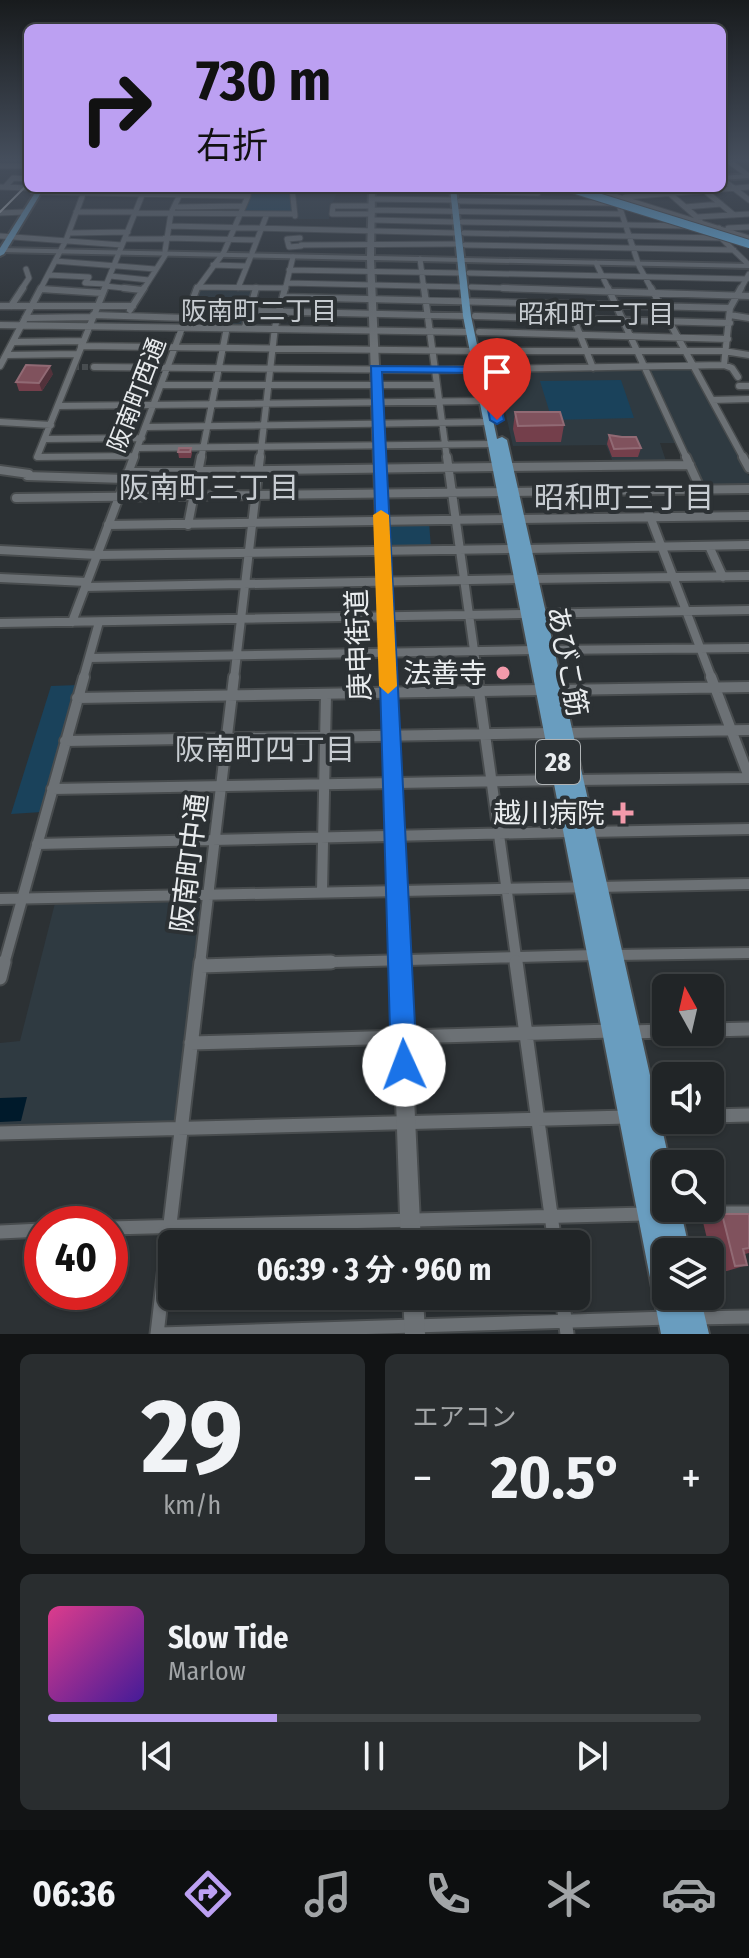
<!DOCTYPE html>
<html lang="ja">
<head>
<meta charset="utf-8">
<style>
  :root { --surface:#212527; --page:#292d2f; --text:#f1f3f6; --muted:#a2a5a7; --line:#3e4244; --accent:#bca0f2 }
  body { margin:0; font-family:"Fira Sans Condensed","Noto Sans JP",sans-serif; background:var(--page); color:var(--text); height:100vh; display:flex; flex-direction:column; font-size:30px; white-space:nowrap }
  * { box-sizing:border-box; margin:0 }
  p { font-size:26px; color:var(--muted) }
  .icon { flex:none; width:44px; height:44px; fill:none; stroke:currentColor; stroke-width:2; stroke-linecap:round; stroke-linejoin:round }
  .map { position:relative; height:1334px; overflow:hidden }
  .drawer { display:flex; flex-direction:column; gap:20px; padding:20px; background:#121415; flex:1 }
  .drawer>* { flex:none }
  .top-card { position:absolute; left:24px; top:24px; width:702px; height:168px; border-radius:12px; box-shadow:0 2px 6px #0004,0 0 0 2px var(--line); background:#bca0f2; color:#111; overflow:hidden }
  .needle { width:52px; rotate:352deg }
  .buttons { position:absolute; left:652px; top:974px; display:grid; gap:16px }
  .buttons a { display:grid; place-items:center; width:72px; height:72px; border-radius:12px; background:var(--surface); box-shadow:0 2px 6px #0004,0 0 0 2px var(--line); font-size:40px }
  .speed { position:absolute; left:24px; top:1206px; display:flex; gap:16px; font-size:40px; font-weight:700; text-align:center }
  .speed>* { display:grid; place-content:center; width:104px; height:104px; border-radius:50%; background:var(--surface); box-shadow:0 2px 6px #0004,0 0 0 2px var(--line); line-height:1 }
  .speed .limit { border:12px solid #d22; background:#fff; color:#111 }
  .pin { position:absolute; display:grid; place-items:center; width:68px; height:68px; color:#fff; margin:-82px -34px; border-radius:50% 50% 50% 0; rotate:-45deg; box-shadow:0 0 8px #0007 }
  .pin .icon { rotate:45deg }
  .me { position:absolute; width:88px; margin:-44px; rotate:358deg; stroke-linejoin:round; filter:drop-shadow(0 0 6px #0008) }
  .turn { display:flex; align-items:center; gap:28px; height:168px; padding:0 40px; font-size:36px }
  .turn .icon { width:104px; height:104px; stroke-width:2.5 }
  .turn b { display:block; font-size:56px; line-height:68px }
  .big { font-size:60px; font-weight:700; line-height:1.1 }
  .drawer .card { flex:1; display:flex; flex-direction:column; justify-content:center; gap:12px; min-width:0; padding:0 28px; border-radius:12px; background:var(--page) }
  .drawer .dial { align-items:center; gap:0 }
  .dial b { font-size:104px; line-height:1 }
  .song { display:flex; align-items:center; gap:24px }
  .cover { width:96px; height:96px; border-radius:12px; background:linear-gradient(135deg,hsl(330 70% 55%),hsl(260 70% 35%)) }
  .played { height:8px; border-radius:4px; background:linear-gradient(90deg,var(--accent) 35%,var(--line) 35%) }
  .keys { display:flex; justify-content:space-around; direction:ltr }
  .heat { display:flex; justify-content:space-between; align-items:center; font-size:44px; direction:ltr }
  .drawer .tiles { flex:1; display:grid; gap:20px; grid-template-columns:1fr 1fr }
  .card:last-child { grid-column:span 2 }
  .trip { position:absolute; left:158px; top:1230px; width:432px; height:80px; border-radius:12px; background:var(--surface); box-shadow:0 2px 6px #0004,0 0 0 2px var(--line); font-weight:700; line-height:80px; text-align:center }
  .tabs { display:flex; height:128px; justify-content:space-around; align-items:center; background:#0d0f10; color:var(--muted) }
  .tabs .icon { width:56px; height:56px }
  .tabs .current { color:var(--accent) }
  .tabs b { font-size:36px; color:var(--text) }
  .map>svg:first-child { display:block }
  .built { fill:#2f3a41 }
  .green { fill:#1a425b }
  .water { fill:#001a2b }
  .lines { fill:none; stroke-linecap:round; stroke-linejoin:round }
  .street-tunnel { stroke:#484d50; stroke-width:6; stroke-dasharray:6 3; stroke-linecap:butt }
  .street-far4-casing { stroke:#484c4e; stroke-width:7 }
  .street-far3-casing { stroke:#484c4e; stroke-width:9 }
  .street-far2-casing { stroke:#484c4e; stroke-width:12 }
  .street-far1-casing { stroke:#484c4e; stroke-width:14 }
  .street-casing { stroke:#484c4e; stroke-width:17 }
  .secondary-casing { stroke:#484c4e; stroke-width:4 }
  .primary-casing { stroke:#484c4e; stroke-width:4 }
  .street-far4 { stroke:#6c7175; stroke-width:5 }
  .street-far3 { stroke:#6c7175; stroke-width:6 }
  .street-far2 { stroke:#6c7175; stroke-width:8 }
  .street-far1 { stroke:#6c7175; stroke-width:10 }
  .street { stroke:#6c7175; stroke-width:13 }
  .secondary { fill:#6c7175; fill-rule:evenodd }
  .primary { fill:#699dbf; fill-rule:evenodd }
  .tram { stroke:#c7cacc; stroke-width:2 }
  .highway-bridge-casing { stroke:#484c4e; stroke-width:10; stroke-linecap:butt }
  .highway-bridge { stroke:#67bbf1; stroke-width:8 }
  .wall { fill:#743f4b }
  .shaded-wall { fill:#52323b }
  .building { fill:#80525d; stroke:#916a74; stroke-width:2 }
  .route { fill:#1a73e8; stroke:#114b97; stroke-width:2 }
  .slow { fill:#f59e0b }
  .poi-dot { fill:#f39aab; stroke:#2c3134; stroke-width:3 }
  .labels { text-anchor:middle; stroke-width:8; stroke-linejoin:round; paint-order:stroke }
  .far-street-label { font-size:24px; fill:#e9ecee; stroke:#2c3134 }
  .far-neighbourhood-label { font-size:26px; fill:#c7ccd1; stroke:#2c3134 }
  .shield { fill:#2c3134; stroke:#b0b4b6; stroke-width:2 }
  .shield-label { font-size:26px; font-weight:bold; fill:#e9ecee }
  .street-label { font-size:28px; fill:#e9ecee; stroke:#2c3134 }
  .poi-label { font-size:28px; fill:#e9ecee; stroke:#2c3134; text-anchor:end }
  .neighbourhood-label { font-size:30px; fill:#c7ccd1; stroke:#2c3134 }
</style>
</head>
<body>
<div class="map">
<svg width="749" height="1334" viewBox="0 0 749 1334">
  <rect width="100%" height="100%" fill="#2c3134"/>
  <path class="built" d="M294,188H351L350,191L338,192L331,205L329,219H298Z
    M199,288L254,289L244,326L186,325Z
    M647,368L692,369L749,476V488H704Z
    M643,370L677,443H660L667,464L614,465L606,445L513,446L496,371Z
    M199,902L201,907L176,1122L0,1128V1043L20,1041L55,903Z"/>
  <path class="green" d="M250,188H289L293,212H243Z
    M621,380L634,418L552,420L540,381Z
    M429,522L431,548L389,547L387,524Z
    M79,685L42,812L11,814L51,686Z"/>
  <path class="water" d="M27,1097L21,1121L0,1122V1098Z"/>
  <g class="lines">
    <path class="street-tunnel" d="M73,367H94"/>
    <g class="street-far4-casing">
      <path id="street-far4" d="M726,159L749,176
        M0,166H28
        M722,179L749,200
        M0,187L28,188
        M5,187L13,178L28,179
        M292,188L295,216
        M589,188L749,238
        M372,189L453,191
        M704,190L734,215
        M460,191L538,193
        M33,192L248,196
        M669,193L700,220
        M625,197L749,187
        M372,199L453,200
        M460,201L613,203
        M619,205L639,266L652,290
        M372,206H333L332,214H372
        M177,207L243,206
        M685,207L721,204
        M372,210L620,214
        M76,212H136
        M0,213L24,212
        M136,213L295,214
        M697,217L749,214
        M372,220L455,222
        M462,222L686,226
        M169,226L456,233
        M728,228L749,227
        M69,233L128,232
        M464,233L721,238L719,228
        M0,236L122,245
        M165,238L257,240
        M300,238L287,239L289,247L301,246
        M721,238L749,265
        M125,239H165
        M301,245L457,244
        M465,245L734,250
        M165,251L171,213L183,188
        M252,253L267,214
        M420,259L424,290
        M55,261L155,269
        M596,263L609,290
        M213,265L246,266
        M289,270L462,273
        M469,273L747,279
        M48,275L89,277L85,283L106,284
        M110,276L149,280
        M287,283L462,287
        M105,286L142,290
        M197,287L286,288
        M471,287L565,290
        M238,288L251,256
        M41,289L57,290
        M21,290L29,278L26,269
        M40,290L66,240L85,189
        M104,290L145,188
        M143,290L166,254
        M196,290L224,252L248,196V188
        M285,290L293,257
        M740,290L749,274"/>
    </g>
    <g class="street-far3-casing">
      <path id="street-far3" d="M105,288L37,457L135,456
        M124,288L142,290
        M424,288L447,459
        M503,288L749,296
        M608,288L687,459
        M651,288L744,459
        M41,289L102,293
        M284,297L730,308
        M568,304L593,368
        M0,306H133
        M11,306L23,288
        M130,310L144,288
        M249,311L467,316
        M93,315L187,318
        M730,315L749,318
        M475,316L730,323
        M25,318L92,317
        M0,325L470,332
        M245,327L256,288
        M479,332L728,339
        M13,342L83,341
        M81,346L474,351
        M482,351H724L749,355
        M6,355L78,354
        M724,365L732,368L738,377
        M0,366L41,288
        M94,367L435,370L724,365L730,308L741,288
        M162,385H437
        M739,386H749
        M712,400L749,399
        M58,406L484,401
        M0,422L51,425
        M146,427L489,422
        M46,439L142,438
        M138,448L493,444
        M133,459L197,288
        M201,459L227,327
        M260,459L275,327L285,288"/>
    </g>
    <g class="street-far2-casing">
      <path id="street-far2" d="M447,457L478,679
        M686,457L701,490
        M743,457L749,468
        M507,467L690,465
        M0,470L29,474
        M128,472L497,467
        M27,476L126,479
        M640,490L712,679
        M16,498L749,489
        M520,519L749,516
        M108,525L509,519
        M188,525L201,457
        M709,546L723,577
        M526,549L749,545
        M0,550L97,555L514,549
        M0,578L87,582
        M532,579L749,576
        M85,587L521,579
        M72,622L134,457
        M0,623L749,610
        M547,650L749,648
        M89,658L535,650
        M83,679L99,622
        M234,679L260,457"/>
    </g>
    <g class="street-far1-casing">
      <path id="street-far1" d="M477,677L517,964
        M711,677L749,777
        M556,690L749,687
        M77,698L543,690
        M565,733L749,730
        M65,741L552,733
        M575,780L749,778
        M52,789L561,780
        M586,832L749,829
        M37,844L571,832
        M322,892L326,694
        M0,899L749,884
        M615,955L749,953
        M4,964L84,677
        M200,964L234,677
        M259,964L597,955"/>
    </g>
    <g class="street-casing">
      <path id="street" d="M516,962L555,1244
        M201,966L331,962
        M0,978L4,962
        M710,1030L749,1029
        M630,1032L666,1031
        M191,1043L612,1031
        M710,1116L749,1115
        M0,1133L628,1117
        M669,1213H749
        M110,1228L646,1214
        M0,1232L42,1230
        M562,1296L567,1334
        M693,1318L749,1317
        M157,1334L201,962
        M160,1334L669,1318"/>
    </g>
    <g class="secondary-casing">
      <path id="secondary" d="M749,174V178L722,180V176Z
        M369,188H375L374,256L749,264V268L374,260L421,1244H401L367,260L0,252V248L367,256Z
        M403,1296H423L425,1334H405Z"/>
    </g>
    <g class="primary-casing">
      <path id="primary" d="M38,188H44L4,254L0,256V248Z
        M450,188H456L471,316L497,439L502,437L507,440L670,1164H666V1208H680L690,1252H666V1296H700L709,1334H685L684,1328L685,1334H661L463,316Z"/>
    </g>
    <use href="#street-far4" class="street-far4"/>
    <use href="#street-far3" class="street-far3"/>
    <use href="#street-far2" class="street-far2"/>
    <use href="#street-far1" class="street-far1"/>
    <use href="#street" class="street"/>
    <use href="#secondary" class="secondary"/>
    <use href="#primary" class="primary"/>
    <path class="tram" d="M0,212L28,184"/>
    <g class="highway-bridge-casing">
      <path id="highway-bridge" d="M569,188L749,244"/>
    </g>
    <use href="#highway-bridge" class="highway-bridge"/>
  </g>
  <path class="wall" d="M53,374L42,391H19L16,382Z
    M515,412L564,425L561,442H516L513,429Z
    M609,435L641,448L638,457H612L607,444Z
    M191,448L192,453L191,458H179L178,452Z
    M722,1214H749V1253L745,1254L747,1265L727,1271L715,1272L703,1222Z"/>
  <path class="shaded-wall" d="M50,366L53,374L42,391L39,383Z"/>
  <path class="building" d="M26,365L50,366L39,383L16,382Z
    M515,412H560L564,425L518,426Z
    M609,435L622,437H636L641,448L614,449Z
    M179,448H191L190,452H178Z
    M722,1214H749V1248L743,1249L747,1265L735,1266Z"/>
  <linearGradient id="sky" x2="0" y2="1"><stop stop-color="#181b1d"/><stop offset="0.46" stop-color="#454e5c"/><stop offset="1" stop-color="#454e5c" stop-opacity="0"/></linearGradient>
  <rect width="749" height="346" fill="url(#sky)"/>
  <path class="route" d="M371,366L491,367L504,420L497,424L490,420L481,373L382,372L417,1065L413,1074L404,1078L395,1074L391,1065Z"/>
  <path class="slow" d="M381,510L389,515L397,686L388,694L379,686L373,515Z"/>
  <g class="poi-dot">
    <circle cx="503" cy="673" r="8"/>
    <path d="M619 801h8v8h8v8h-8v8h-8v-8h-8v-8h8z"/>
  </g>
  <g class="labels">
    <g class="far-street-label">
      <text transform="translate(137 395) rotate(-69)" y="8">阪南町西通</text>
    </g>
    <g class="far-neighbourhood-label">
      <text x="259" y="320">阪南町二丁目</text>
      <text x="596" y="323">昭和町二丁目</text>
    </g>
    <rect class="shield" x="536" y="740" width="44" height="44" rx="6"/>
    <g class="shield-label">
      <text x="558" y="771">28</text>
    </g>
    <g class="street-label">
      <text transform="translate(358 645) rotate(-92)" y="10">庚申街道</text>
      <text transform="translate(568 661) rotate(79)" y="10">あびこ筋</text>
      <text transform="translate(189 863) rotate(-83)" y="10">阪南町中通</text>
    </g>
    <g class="poi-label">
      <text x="487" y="683">法善寺</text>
      <text x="605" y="823">越川病院</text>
    </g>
    <g class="neighbourhood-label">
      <text x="209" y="498">阪南町三丁目</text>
      <text x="624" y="508">昭和町三丁目</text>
      <text x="265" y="760">阪南町四丁目</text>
    </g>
  </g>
</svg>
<div class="buttons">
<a><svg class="needle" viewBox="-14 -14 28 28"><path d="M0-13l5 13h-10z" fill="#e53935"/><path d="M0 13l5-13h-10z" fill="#a2a5a7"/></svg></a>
<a><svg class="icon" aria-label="sound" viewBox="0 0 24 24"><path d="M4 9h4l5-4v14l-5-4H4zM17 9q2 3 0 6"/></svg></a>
<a><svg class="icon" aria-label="search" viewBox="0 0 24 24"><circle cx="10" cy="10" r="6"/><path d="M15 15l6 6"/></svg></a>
<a><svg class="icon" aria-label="layers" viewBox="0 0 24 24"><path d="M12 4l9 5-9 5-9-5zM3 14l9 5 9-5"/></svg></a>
</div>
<div class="speed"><div class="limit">40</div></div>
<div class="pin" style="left:497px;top:420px;background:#d93025"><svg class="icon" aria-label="arrive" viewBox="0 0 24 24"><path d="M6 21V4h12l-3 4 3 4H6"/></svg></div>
<svg class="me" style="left:404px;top:1065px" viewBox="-20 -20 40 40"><circle r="19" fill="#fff"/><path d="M0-13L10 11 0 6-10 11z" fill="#1a73e8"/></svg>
<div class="trip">06:39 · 3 分 · 960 m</div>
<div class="top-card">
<div class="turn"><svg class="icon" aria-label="right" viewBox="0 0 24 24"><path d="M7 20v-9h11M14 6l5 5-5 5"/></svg><div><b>730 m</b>右折</div></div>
</div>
</div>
<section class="drawer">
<div class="tiles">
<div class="card dial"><b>29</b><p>km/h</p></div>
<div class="card"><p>エアコン</p>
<div class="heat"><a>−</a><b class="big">20.5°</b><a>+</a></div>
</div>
<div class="card">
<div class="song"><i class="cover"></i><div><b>Slow Tide</b><p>Marlow</p></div></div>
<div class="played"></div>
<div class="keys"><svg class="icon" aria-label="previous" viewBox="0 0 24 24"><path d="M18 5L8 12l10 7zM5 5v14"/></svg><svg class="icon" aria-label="pause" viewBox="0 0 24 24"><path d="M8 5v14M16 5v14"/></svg><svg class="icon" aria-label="next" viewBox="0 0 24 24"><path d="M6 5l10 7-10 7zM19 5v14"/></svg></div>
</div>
</div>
</section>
<nav class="tabs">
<b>06:36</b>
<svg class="icon current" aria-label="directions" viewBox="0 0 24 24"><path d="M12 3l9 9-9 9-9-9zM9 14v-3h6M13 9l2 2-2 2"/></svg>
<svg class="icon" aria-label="music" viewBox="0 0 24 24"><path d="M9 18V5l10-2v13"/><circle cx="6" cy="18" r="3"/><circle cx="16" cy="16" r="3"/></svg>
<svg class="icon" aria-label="phone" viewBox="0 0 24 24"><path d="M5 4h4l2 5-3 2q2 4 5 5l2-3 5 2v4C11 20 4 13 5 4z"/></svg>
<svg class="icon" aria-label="climate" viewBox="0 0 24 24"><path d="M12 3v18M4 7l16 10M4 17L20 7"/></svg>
<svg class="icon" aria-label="car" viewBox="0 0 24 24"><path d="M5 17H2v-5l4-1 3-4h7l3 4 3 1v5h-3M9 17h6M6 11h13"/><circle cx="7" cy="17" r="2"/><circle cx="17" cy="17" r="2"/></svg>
</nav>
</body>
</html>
